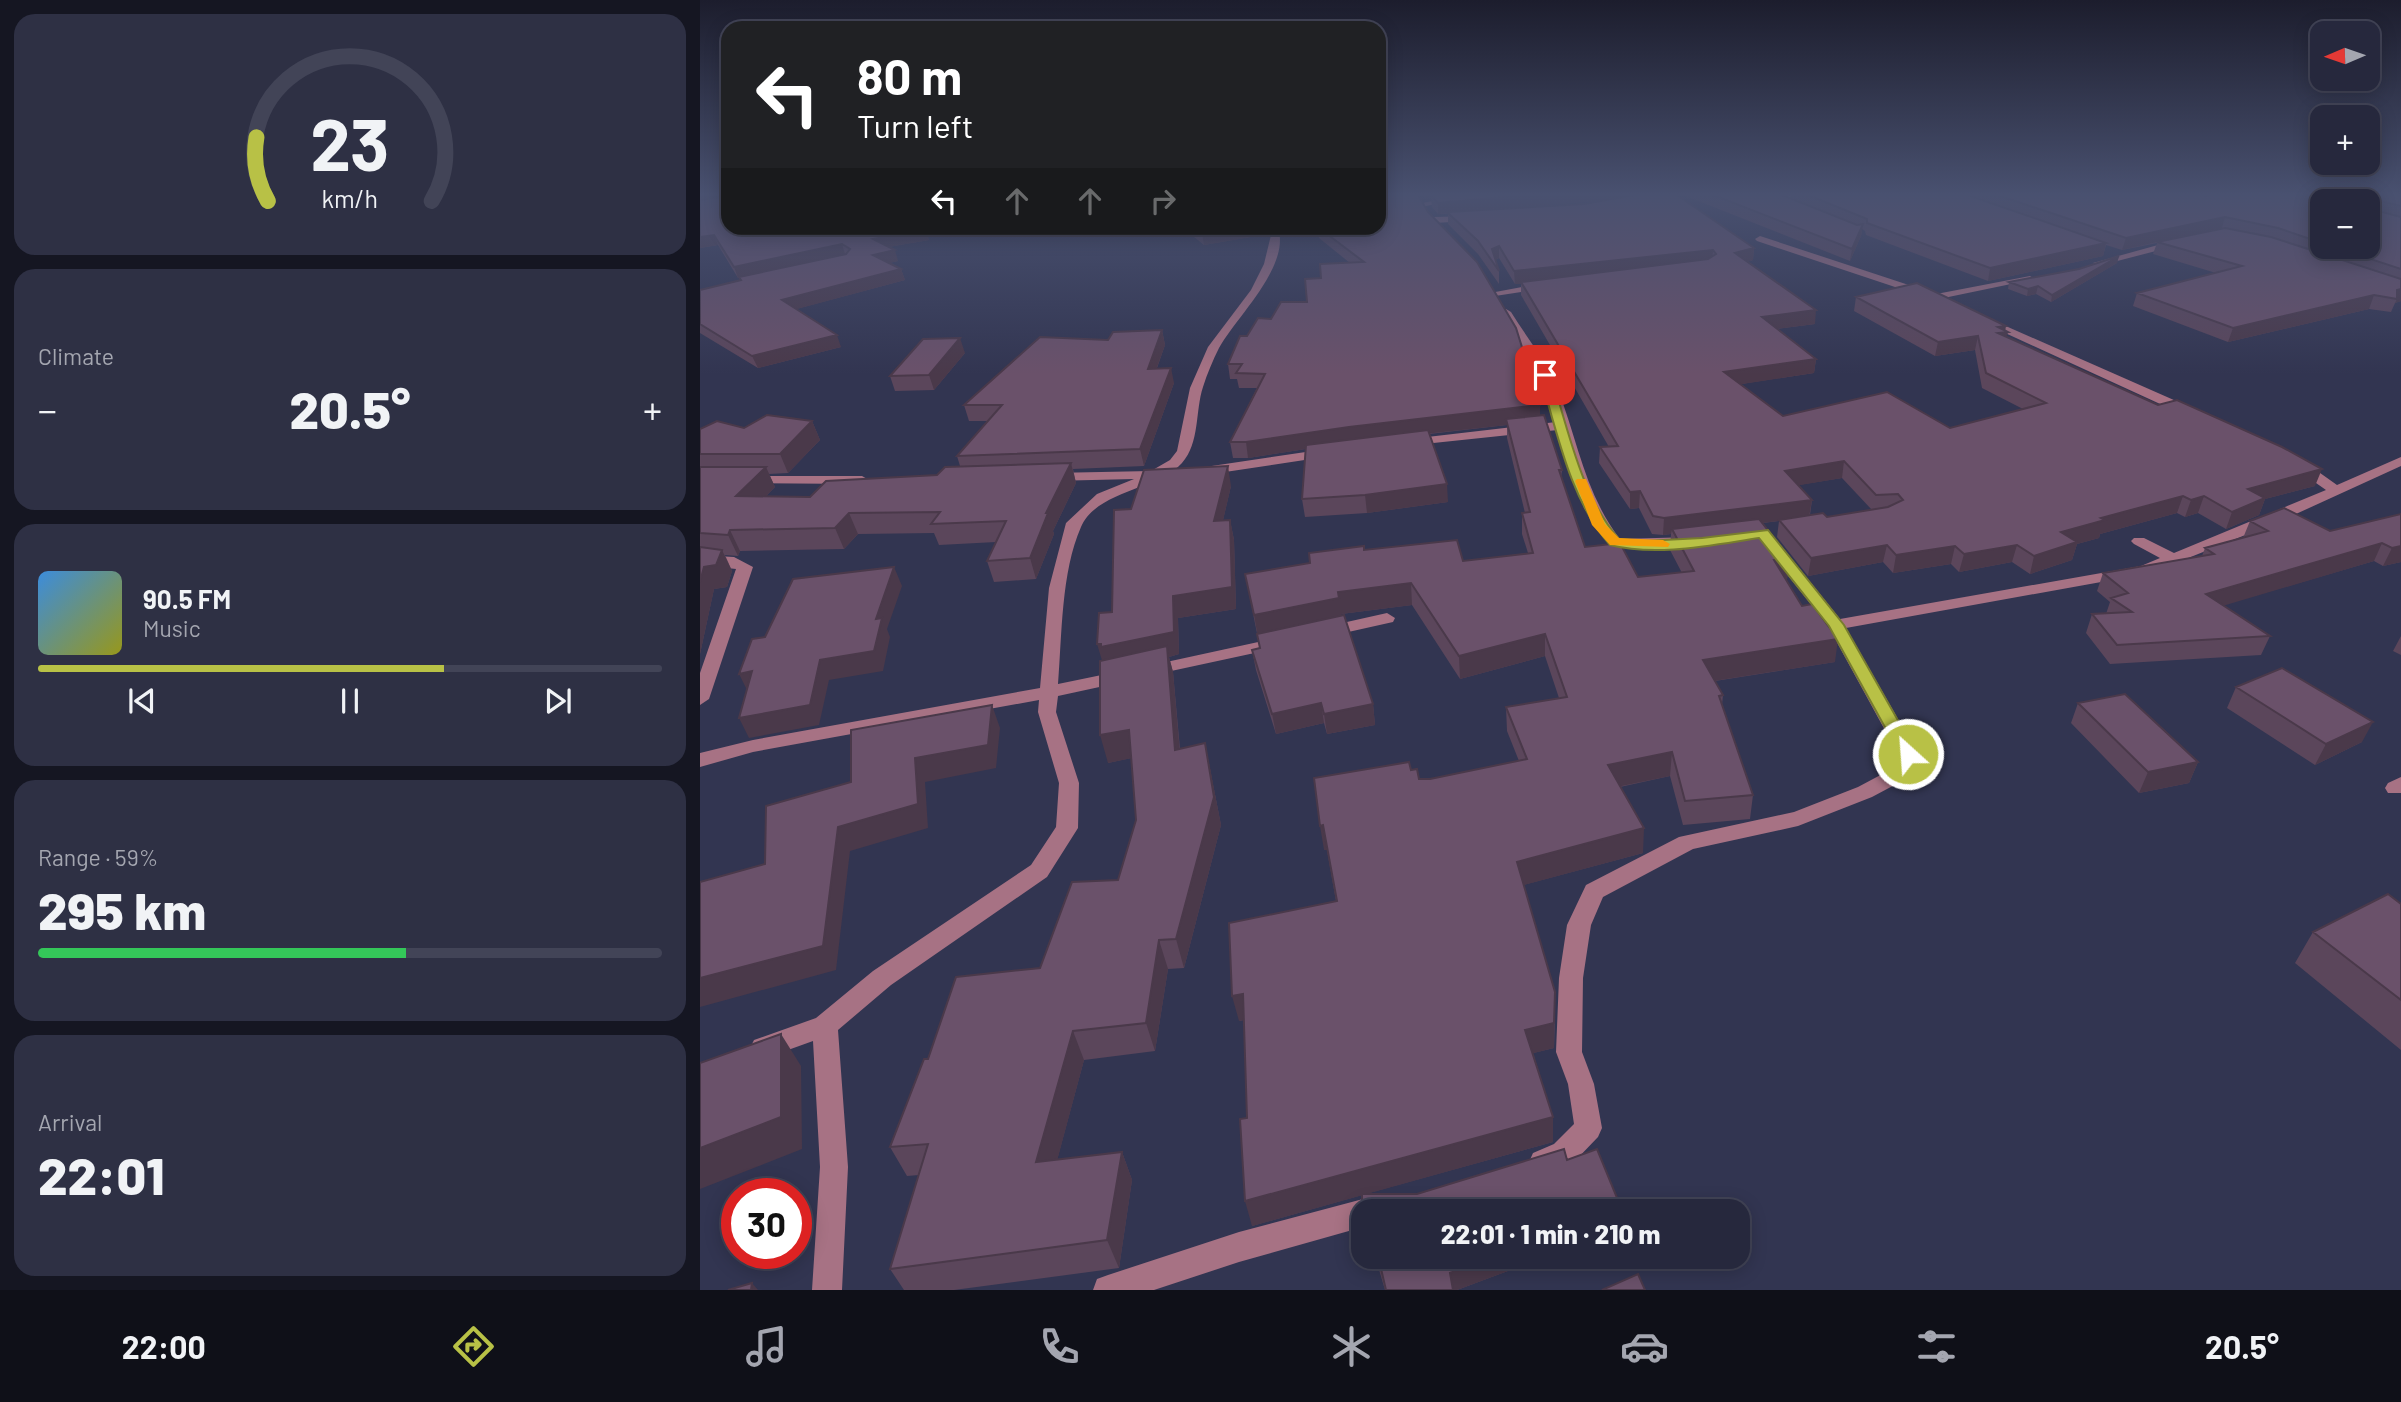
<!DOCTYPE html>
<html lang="en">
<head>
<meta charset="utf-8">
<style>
  :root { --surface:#26283d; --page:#2e3044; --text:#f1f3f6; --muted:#a4a6b0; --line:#424457; --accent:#b8c146 }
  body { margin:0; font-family:Barlow,sans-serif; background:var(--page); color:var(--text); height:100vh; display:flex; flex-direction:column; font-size:26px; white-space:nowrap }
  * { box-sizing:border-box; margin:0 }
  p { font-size:23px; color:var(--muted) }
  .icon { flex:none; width:38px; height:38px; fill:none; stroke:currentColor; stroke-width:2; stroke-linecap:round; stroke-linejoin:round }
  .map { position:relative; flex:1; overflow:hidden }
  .details { display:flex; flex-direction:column; gap:14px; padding:14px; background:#151622; width:700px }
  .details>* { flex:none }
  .banner { position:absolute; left:21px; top:21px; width:665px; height:214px; border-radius:21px; box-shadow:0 4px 18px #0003,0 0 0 2px var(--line); background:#202124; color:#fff; overflow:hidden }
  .needle { width:46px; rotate:268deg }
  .buttons { position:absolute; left:1610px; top:21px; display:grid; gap:14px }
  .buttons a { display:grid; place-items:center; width:70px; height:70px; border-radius:14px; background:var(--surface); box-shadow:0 4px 18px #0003,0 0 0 2px var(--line); font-size:35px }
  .speed { position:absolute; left:21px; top:1178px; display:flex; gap:14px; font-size:35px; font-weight:700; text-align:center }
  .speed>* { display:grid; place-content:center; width:91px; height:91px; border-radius:50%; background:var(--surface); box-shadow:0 4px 18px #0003,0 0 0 2px var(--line); line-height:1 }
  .speed .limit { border:10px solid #d22; background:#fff; color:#111 }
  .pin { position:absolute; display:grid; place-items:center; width:60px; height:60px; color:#fff; margin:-30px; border-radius:14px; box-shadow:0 4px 10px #0006 }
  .me { position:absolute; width:77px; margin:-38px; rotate:334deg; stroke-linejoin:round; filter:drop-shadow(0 0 5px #0008) }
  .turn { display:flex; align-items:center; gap:24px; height:147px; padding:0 21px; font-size:32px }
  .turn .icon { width:91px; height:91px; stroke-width:2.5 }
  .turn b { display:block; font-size:49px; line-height:60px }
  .lanes { display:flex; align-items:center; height:66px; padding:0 21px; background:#0003; justify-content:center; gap:35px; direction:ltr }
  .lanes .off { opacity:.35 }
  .big { font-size:52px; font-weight:800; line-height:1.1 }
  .details .widget { flex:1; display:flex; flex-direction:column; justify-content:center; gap:10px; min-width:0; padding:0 24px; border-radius:21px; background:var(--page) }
  .details .dial { align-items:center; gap:0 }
  .dial svg { height:182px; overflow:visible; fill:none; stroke:var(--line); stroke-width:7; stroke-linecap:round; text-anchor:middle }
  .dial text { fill:var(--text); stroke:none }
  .song { display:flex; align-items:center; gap:21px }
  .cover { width:84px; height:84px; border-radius:10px; background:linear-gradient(135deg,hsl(210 70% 55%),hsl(60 70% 35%)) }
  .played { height:7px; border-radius:4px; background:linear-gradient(90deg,var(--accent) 65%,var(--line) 65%) }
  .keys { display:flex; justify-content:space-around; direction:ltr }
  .heat { display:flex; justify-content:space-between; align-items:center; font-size:38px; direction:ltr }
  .charge { height:10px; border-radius:5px; background:linear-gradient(90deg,#34c759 59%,var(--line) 0) }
  .trip { position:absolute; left:651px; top:1199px; width:399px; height:70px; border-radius:21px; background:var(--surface); box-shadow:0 4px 18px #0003,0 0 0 2px var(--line); font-weight:800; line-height:70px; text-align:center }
  .tabs { display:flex; height:112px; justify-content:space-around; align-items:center; background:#0f1018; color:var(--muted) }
  .tabs .icon { width:49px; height:49px }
  .tabs .selected { color:var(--accent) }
  .tabs b { font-size:32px; color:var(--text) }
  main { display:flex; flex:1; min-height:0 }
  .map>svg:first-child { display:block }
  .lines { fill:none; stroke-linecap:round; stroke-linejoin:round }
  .minor { fill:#a77284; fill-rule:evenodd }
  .wall { fill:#5b465b; fill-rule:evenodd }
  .shaded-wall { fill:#4a394a }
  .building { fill:#6a516a; stroke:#4a394a; stroke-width:2 }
  .route { fill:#b8c146; stroke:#787d2e; stroke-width:2 }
  .slow { fill:#f59e0b }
</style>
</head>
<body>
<main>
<section class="details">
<div class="widget dial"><svg viewBox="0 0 100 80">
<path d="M14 69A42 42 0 1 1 86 69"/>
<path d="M14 69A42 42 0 0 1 9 41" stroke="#b8c146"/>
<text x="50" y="56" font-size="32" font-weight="700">23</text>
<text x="50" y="72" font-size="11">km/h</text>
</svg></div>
<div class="widget"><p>Climate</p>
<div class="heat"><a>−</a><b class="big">20.5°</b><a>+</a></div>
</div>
<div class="widget">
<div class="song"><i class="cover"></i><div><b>90.5 FM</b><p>Music</p></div></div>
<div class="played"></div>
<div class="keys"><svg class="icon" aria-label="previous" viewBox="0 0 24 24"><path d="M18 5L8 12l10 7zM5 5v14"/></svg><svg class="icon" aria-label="pause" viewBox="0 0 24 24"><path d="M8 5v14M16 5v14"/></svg><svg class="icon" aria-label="next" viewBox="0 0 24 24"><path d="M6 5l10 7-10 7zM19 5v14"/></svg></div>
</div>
<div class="widget"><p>Range · 59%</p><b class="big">295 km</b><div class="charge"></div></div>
<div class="widget"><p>Arrival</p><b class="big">22:01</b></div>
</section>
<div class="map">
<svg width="1701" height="1290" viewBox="0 0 1701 1290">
  <rect width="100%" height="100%" fill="#323551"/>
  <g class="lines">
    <path class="minor" d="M769,194H785L721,207L717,204Z
      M1051,194H1110L1069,201Z
      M772,216L769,221L734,223L730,220L734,217Z
      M569,228H578C591,266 536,317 519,348C513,360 507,374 503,387C495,411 500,443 482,463C459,489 396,491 381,527C361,572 362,636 358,684L421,671L430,677L427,681L358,696L356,712L379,783L378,828L347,877L191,985L138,1030L148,1167L142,1290H112L120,1167L113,1041L63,1059L54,1056L50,1048L54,1040L116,1018L173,971L331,865L356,827L359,783L338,712L339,700L53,752L0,767V753L53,740L340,688L349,588L366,523L397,494L434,479L351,481L344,477L351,473L451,471L470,460L477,451L490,388L508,347L551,290L564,264L571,235Z
      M1060,236L1230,292L1231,295L1330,276L1335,279L1234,300L1057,241L1055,239Z
      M1476,240L1481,243L1479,245L1398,266L1393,263Z
      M843,283L848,286L847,288L795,296L790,293Z
      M806,309L811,312C827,338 847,362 858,390C878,441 885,494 920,539L993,537L1001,542L998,545L944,550L910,546L884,508L858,430L705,446V440L710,439L856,422L841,379L801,312Z
      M1283,316L1492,408L1493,411L1482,414L1279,321L1278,319Z
      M626,449L631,450V456L505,475L498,471L505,467Z
      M1701,457V466L1585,519L1451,573L1146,628L1218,754L1202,781L1172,797L1098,826L993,849L903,897L891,925L883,978L882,1052L894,1084L902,1128L898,1137L874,1162L843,1175L833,1171L829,1162L833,1153L854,1144L874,1124L868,1084L856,1052L859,978L867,925L886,885L979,837L1094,812L1158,787L1188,771L1198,754L1128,626L1070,553L1068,550L1070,547H1082L1140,619L1441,566L1460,558L1434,544L1431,541L1434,538H1444L1474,553L1626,490L1596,469V463H1606L1637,485Z
      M50,476H162L169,480L162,484L45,483V477Z
      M0,555L34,557L53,567L9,699L0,705V673L36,569L0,565Z
      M687,613L695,618L693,622L626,637L617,632L620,628Z
      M581,637L587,638L590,642L587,646L448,676L439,671L448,666Z
      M1701,777V793H1688L1685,788L1688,783Z
      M663,1199L673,1203L677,1211H663V1227L539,1262L454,1290H393L397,1279L408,1275L539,1232Z"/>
  </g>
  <path class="wall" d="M28,193V228H267L227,234L229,240L188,247L198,261L189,263L201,269L205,280L96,309L141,347L58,368L0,333V290L41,280L40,278H38L18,245L0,248V200L25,196Z
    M722,193H974L1054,248L1053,260L1047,262L1115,324L1077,329L1116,359L1114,373L1041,384L1083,416L1250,428L1323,409L1282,388L1275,350L1235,356L1154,311L1156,297L1305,330L1308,332L1306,337L1615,486L1565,499L1559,515L1526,529L1498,513L1485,517L1477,513L1400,534L1399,538L1377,544L1372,560L1330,574L1312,562L1259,572L1251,564L1193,573L1183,562L1108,576L1077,537L1079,521L1063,523L1090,558L1087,579H1086L1135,662L1015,681L1023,695L1022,705L1053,795L1050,819L983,825L970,776L920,787L943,853L823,885L855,1017L854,1048L833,1053L853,1117V1142L665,1194H717L867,1160L922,1211H663L662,1195L552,1226L547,1118L544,1020L539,1021L636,901L627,850H624L711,770L719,779H730L819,761L807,731L806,707L859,698L845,656L760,679L712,605L641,614L673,704L675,725L627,734L624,723L576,734L556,670L552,650L560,648L545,574L610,563L664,550L763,561L828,553L822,534V513H825L807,438V425L729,434L748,502L667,513L605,517L602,499L606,449L548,458H533L530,442L557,388H539L537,379H530L528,364L547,336L571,319L607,302L621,278L650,263L619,238L617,228H679L840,415L862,470L861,479L885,547L938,577L982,573L970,550L971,534L963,535L952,534L939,508L930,509L899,463L900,447H909L821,295V284H815L799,258L795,260L799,271V284L778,254L748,224V214H738L732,207L731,197L725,198ZM907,200L884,204L796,209ZM1142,478L1172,510L1127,517L1110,515L1112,500L1098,485Z
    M978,193H1077L1091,199V193H1701V301L1695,303L1691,312L1669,309L1528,342L1433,306L1437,293L1516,273L1453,254L1457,243L1422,250L1406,245L1403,256L1288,281L1166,235L1165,231L1162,229L1161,236L1150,261ZM1622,201L1668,247H1622Z
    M483,228H570L568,234L504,245Z
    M1419,256L1417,263L1351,302L1336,294L1327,296L1308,289L1309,282L1379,269Z
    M462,330L465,345L457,368L474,383L444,466L373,469L376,483L353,531L354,534L336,579L294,582L287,561L296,542L239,545L234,533L158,534L144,549L40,551L38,556L25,555L32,571L27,587L14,589L0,654V429L44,428L112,421L120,440L88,473L69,474L75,487L66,496L110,497L237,475L260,466L257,456L288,421H269L264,405L408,340Z
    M265,353L234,390L195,391L190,376Z
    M531,486L523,520H530L534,540L536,609L478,618L479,654L469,657L473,672L480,749L505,743L521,825L484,968L468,969L455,1051L384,1060L357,1160L422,1152L432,1180L419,1268L254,1290H204L190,1269L219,1175L207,1176L190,1147L228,1059L340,968L418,880L436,820L431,758L408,763L402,660L412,612L431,509Z
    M1701,514V562L1683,566L1674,561L1523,605L1570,636L1561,655L1410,664L1386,633L1392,614H1406L1410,602L1397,591L1403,573L1502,556L1505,548L1543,538L1550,521L1630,531Z
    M1701,636V655L1693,651Z
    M1536,687L1662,742L1615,765L1527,708Z
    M1378,703L1498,762L1489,783L1439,793L1371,723Z
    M1701,904V1050L1595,963L1613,932Z
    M675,1256H848L757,1290H685Z"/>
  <path class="shaded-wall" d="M0,193H27L28,194L0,200Z
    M725,193H755L731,195V197L725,198Z
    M849,193H944V197L738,214V203Z
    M1525,217L1522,228L1457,242L1422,250L1426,238Z
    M1163,224L1161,236L1150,261L1152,249Z
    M221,228H267L227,234L229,240L177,249L173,239Z
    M532,228H570L568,234L504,245L502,233Z
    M581,228H602L581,231Z
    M14,235L18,245L0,248V237Z
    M1406,243L1403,256L1288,281L1290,268Z
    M142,244L145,254L38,278L34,267Z
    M799,246V258L792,261V249Z
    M1054,248L1053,260L1034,266L1035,253Z
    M195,250L198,261L177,266L173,255Z
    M1013,250L1012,262L821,282V284H815L814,271Z
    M1419,256L1417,263L1351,302L1352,295Z
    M201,269L205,280L86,312L82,300Z
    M1338,286L1336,294L1327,296L1328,289Z
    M1701,289V301L1695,303L1697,299V290Z
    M1674,295L1669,309L1528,342L1533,328Z
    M1116,310L1115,324L1060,331L1062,317Z
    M1306,326L1305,332H1308L1304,346L1298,327Z
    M462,330L465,345L451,384L448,369Z
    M137,335L141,347L58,368L52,356Z
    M1278,336L1275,350L1235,356L1238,342Z
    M260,338L265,353L234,390L229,375Z
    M1116,359L1114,373L1023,387L1024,372Z
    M471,368L474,383L444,466L440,449Z
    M840,405V421L806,419L807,425L651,442L548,458L546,442L649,427Z
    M112,421L120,440L88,473L80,454Z
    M1144,461L1142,478L1083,488L1085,471Z
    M371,463L376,483L353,531L354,534L336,579L330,558L346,513Z
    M528,466L531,486L518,542L514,521Z
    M66,467L75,487L46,517L36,496Z
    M1622,469L1615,486L1565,499L1559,515L1526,529L1532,512L1548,489Z
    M747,484L748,502L667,513L665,495Z
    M940,491L939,508L930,509V492Z
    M1483,496L1477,513L1400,534L1399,538L1377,544L1372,560L1330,574L1334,556L1361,532L1401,518Z
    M1504,496L1498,513L1485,517L1491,500Z
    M1112,500L1109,517L974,534L972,529L971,534L963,535L964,518Z
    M149,513L158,534L144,549L135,528Z
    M530,520L534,540L536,609L478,618L479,654L469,657L473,672L482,777L404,667L397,644Z
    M30,530L40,551L38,556L28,535Z
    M1682,543L1674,561L1499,613L1506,594Z
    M1187,545L1183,562L1108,576L1111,558Z
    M1317,545L1312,562L1259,572L1264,554Z
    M1255,546L1251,564L1193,573L1196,555Z
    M1701,546V562L1683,566L1692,548Z
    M22,550L32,571L27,587L14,589L0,654V582L4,567Z
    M1090,558L1087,579L1071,582L1074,560Z
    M194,567L202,586L187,629L190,637L183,671L129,680L119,725L49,738L39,718L176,619Z
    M711,583L712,605L641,614L642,620L558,638L554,615L638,592Z
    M845,634V656L760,679L759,656Z
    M1138,639L1135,662L1001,683L1003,660Z
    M52,671L49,694L39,674Z
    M621,703L624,723L576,734L572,714Z
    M673,704L675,725L627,734L624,714Z
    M292,705L300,728L296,768L225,782L228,828L150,851L136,970L0,1007V978L138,827L215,758Z
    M1673,722L1662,742L1615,765L1626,744Z
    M429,730L437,757L408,763L400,735Z
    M505,743L521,825L484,968L476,939Z
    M972,752L970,776L907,789L908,765Z
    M1498,762L1489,783L1439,793L1448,772Z
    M623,825L627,850H624L620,826Z
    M944,828L943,853L817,887V862Z
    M459,940L468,969L455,1051L446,1023Z
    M855,992L854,1048L826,1055L825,1030Z
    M543,994L549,1019L539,1021L532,996Z
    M373,1031L384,1060L349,1191L336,1162Z
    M81,1034L101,1066L102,1149L0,1189V1148Z
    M853,1117V1142L552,1226L545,1201Z
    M422,1152L432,1180L419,1268L407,1240Z
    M795,1256H848L757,1290H752L750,1273Z
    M52,1283L58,1290H51Z"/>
  <path class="building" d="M25,193H28V228H223L226,230L173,239L195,250L173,255L201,269L82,300L137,335L52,356L0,324V290L41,280L39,277L146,254L150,249L142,244L34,267L14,235L0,237V200L25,196Z
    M679,193H717L728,212L777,262L816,328L840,405L649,427L546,442H530L565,374L536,373L542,364H528L540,336H547L558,318L571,319L581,302H607L605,279L621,278L620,264L664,262L619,228H679Z
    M739,193H849L738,203L731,195Z
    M945,193H974L1054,248L1035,253L1116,310L1062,317L1116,359L1024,372L1083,416L1187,392L1250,428L1346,403L1286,373L1278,336L1238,342L1156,297L1217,283L1306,326L1298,327L1308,332L1298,333L1458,405L1477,400L1582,447L1622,469L1548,489L1565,498L1532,512L1504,496L1491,500L1483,496L1401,518L1405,520L1361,532L1377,542L1334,556L1317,545L1264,554L1255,546L1196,555L1187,545L1111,558L1079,520L1123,513L1127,517L1188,507L1203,500L1198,494L1176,495L1144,461L1085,471L1112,500L964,518L953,516L940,491L930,492L900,447L918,446L821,282L1008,259L1016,254L1013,250L814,271L799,246L792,249L799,271L778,241L747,212L884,204Z
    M1008,193H1077L1157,225L1163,224L1152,249Z
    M1103,193H1262L1406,243L1290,268L1167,223V219Z
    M1291,193H1498L1506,196L1508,193H1701V206L1673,199L1670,201L1671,209L1701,217V269L1634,247H1668V201H1622V243L1578,228L1525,217L1426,238Z
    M496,228H532L502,233Z
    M1525,228L1571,237L1701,279V289L1697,290V299L1674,295L1533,328L1437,293L1542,266L1457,242Z
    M1419,256L1352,295L1338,286L1328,289L1309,282L1379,269Z
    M462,330L448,369L471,368L440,449L257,456L302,405H264L340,337L408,340L413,332Z
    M260,338L229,375L190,376L223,339Z
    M67,415L112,421L80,454H0V429L17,421L44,428Z
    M844,415L862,470H859L885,547L920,543L938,577L994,571L972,529L1059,519L1090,558L1074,560L1102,606L1112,604L1138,639L1003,660L1023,695L1019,696L1053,795L985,801L972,752L908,765L944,828L817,862L855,992L854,1023L825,1030L853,1117L545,1201L540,1119L547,1118L543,994L532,996L529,923L637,901L623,825L620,826L614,778L709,762L711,770L717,769L719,779H730L827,759L806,707L867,697L845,634L759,656L711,583L638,592L639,598L554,615L545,574L610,563L609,553L664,546V550L757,540L763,561L833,553L822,513L830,512L806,419Z
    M728,430L747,484L665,495L602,499L606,445Z
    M371,463L346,513H348L330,558L287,561L306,521L231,524L240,512L149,513L135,528L30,530L28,535L0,533V467H66L36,496L110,497L126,481L237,475L245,467Z
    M528,466L514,521L530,520L532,587L473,596L474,632L401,647V644H397L399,613L412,612L414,510L431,509L444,470Z
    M1584,508L1630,531L1701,514V546L1692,548L1682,543L1506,594L1570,636L1417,645L1392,614L1432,612L1411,598L1428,593L1403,573L1514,554L1505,548L1568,531L1550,521Z
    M0,547L22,550L16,565L4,567L0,582Z
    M194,567L176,619L182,618L174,651L120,660L110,705L39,718L52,671L39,674L52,639L65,637L93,579Z
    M644,615L673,704L624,714L621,703L572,714L552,650L560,648L557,634Z
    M467,646L475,750L505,743L514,797L476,939L459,940L446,1023L373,1031L336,1162L422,1152L407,1240L190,1269L228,1144L190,1147L224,1059H228L256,977L340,968L372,882L418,880L436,820L429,730L400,735V661Z
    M1582,668L1673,722L1626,744L1536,687Z
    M1425,694L1498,762L1448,772L1378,703Z
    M292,705L288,745L215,758L218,804L138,827L123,946L0,978V882L65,864L66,806L151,782V730Z
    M1688,894L1701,904V1000L1613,932Z
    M81,1034V1117L0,1148V1063Z
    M864,1149L867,1160L897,1149L922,1210L920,1211H664L662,1205V1194H717Z
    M678,1256H795L750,1273L753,1290H686Z
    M938,1274L945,1290H902Z
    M52,1283L51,1290H28Z"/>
  <linearGradient id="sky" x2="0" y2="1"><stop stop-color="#1c1d2d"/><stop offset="0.52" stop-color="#495170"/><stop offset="1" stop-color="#495170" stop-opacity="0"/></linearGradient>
  <rect width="1701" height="374" fill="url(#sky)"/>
  <path class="route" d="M845,372L851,375C868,429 881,496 919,539L944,541L1002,538L1068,530L1144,625L1217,754L1215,758H1202L1129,626L1059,538C1012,545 957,557 910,545C870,500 857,432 840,375Z"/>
  <path class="slow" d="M877,479H886L905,524L919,538L963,540L970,544L968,547L910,545L892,525L875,481Z"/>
</svg>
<div class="buttons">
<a><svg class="needle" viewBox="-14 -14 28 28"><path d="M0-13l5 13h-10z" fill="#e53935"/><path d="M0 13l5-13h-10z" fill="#a4a6b0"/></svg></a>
<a>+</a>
<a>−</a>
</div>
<div class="speed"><div class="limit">30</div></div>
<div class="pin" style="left:845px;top:375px;background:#d93025"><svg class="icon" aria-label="arrive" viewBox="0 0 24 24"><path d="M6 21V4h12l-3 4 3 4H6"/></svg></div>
<svg class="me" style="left:1208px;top:754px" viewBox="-20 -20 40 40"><circle r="17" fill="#b8c146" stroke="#fff" stroke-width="3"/><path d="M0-11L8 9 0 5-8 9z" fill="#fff"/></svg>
<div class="trip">22:01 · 1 min · 210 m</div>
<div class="banner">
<div class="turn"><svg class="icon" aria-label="left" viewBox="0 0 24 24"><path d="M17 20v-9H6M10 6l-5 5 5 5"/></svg><div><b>80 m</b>Turn left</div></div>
<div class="lanes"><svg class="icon" aria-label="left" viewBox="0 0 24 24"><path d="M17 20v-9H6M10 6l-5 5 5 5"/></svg><svg class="icon off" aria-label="ahead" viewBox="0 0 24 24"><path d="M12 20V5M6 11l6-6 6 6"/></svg><svg class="icon off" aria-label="ahead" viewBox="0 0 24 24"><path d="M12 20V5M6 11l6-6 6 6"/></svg><svg class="icon off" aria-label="right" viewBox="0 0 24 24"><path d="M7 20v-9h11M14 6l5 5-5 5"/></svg></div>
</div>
</div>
</main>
<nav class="tabs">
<b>22:00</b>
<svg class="icon selected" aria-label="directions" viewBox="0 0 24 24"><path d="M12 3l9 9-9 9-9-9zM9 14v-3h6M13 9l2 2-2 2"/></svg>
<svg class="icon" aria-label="music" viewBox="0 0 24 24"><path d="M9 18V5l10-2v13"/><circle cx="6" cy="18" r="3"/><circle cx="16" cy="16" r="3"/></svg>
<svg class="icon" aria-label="phone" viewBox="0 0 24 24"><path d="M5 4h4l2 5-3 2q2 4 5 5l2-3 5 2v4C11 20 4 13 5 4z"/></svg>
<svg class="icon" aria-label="climate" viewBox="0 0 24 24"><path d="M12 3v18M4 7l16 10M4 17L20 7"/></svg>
<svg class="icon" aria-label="car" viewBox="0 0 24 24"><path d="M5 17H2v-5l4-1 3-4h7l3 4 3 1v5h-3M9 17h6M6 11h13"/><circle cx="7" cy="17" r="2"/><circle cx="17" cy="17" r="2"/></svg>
<svg class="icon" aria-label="filters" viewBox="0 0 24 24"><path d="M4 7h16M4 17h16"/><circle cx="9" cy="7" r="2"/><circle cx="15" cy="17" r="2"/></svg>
<b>20.5°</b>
</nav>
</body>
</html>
